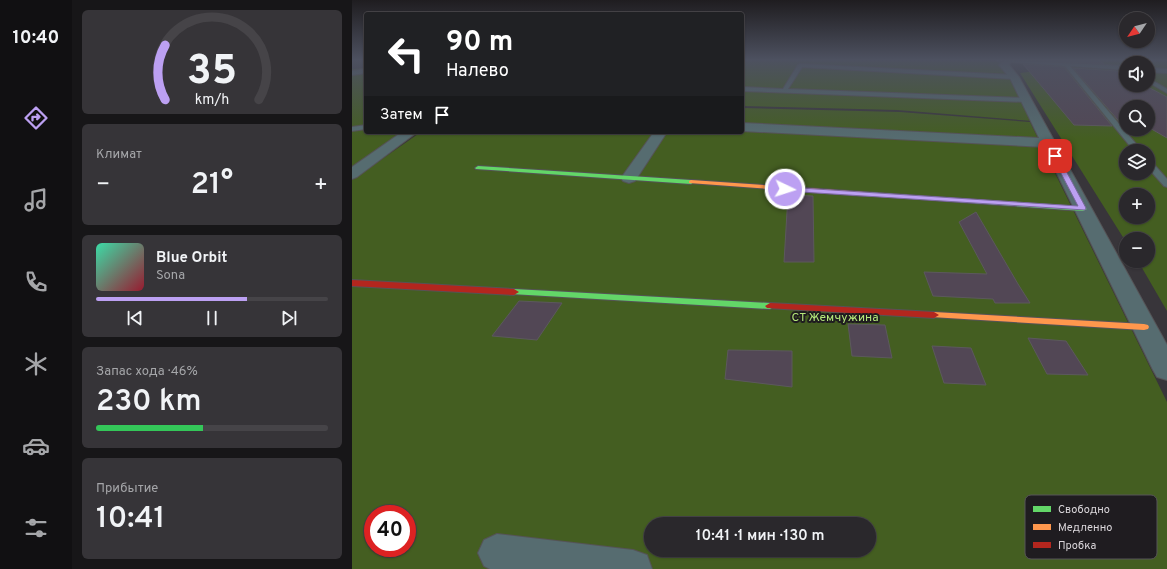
<!DOCTYPE html>
<html lang="ru">
<head>
<meta charset="utf-8">
<style>
  :root { --surface:#2a282c; --page:#363438; --text:#f1f3f6; --muted:#a5a6a9; --line:#464448; --accent:#bca0f2 }
  body { margin:0; font-family:Overpass,sans-serif; background:var(--page); color:var(--text); height:100vh; display:flex; flex-direction:column; font-size:15px; white-space:nowrap }
  * { box-sizing:border-box; margin:0 }
  p { font-size:13px; color:var(--muted) }
  .icon { flex:none; width:22px; height:22px; fill:none; stroke:currentColor; stroke-width:2; stroke-linecap:round; stroke-linejoin:round }
  .map { position:relative; flex:1; overflow:hidden }
  .sheet { display:flex; flex-direction:column; gap:10px; padding:10px; background:#171618; width:280px }
  .sheet>* { flex:none }
  .guide { position:absolute; left:12px; top:12px; width:380px; height:122px; border-radius:4px; box-shadow:0 1px 3px #0004,0 0 0 1px var(--line); background:#202124; color:#fff; overflow:hidden }
  .needle { width:26px; rotate:235deg }
  .buttons { position:absolute; left:767px; top:12px; display:grid; gap:8px }
  .buttons a { display:grid; place-items:center; width:36px; height:36px; border-radius:50%; background:var(--surface); box-shadow:0 1px 3px #0004,0 0 0 1px var(--line); font-size:20px }
  .speed { position:absolute; left:12px; top:505px; display:flex; gap:8px; font-size:20px; font-weight:700; text-align:center }
  .speed>* { display:grid; place-content:center; width:52px; height:52px; border-radius:50%; background:var(--surface); box-shadow:0 1px 3px #0004,0 0 0 1px var(--line); line-height:1 }
  .speed .limit { border:6px solid #d22; background:#fff; color:#111 }
  .pin { position:absolute; display:grid; place-items:center; width:34px; height:34px; color:#fff; margin:-17px; border-radius:8px; box-shadow:0 2px 6px #0006 }
  .me { position:absolute; width:44px; margin:-22px; rotate:94deg; stroke-linejoin:round; filter:drop-shadow(0 0 3px #0008) }
  .turn { display:flex; align-items:center; gap:14px; height:84px; padding:0 16px; font-size:18px }
  .turn .icon { width:52px; height:52px; stroke-width:2.5 }
  .turn b { display:block; font-size:28px; line-height:34px }
  .then { display:flex; align-items:center; height:38px; padding:0 16px; background:#0003; gap:8px; font-size:15px }
  .big { font-size:30px; font-weight:600; line-height:1.1 }
  .sheet .widget { flex:1; display:flex; flex-direction:column; justify-content:center; gap:6px; min-width:0; padding:0 14px; border-radius:6px; background:var(--page) }
  .sheet .dial { align-items:center; gap:0 }
  .dial svg { height:104px; overflow:visible; fill:none; stroke:var(--line); stroke-width:7; stroke-linecap:round; text-anchor:middle }
  .dial text { fill:var(--text); stroke:none }
  .song { display:flex; align-items:center; gap:12px }
  .cover { width:48px; height:48px; border-radius:6px; background:linear-gradient(135deg,hsl(160 70% 55%),hsl(350 70% 35%)) }
  .played { height:4px; border-radius:2px; background:linear-gradient(90deg,var(--accent) 65%,var(--line) 65%) }
  .keys { display:flex; justify-content:space-around; direction:ltr }
  .heat { display:flex; justify-content:space-between; align-items:center; font-size:22px; direction:ltr }
  .charge { height:6px; border-radius:3px; background:linear-gradient(90deg,#34c759 46%,var(--line) 0) }
  .trip { position:absolute; left:292px; top:517px; width:232px; height:40px; border-radius:20px; background:var(--surface); box-shadow:0 1px 3px #0004,0 0 0 1px var(--line); font-weight:600; line-height:40px; text-align:center }
  main { display:flex; flex:1; min-height:0 }
  .menu { display:flex; flex-direction:column; width:72px; justify-content:space-around; align-items:center; background:#111012; color:var(--muted) }
  .menu .icon { width:28px; height:28px }
  .menu .on { color:var(--accent) }
  .menu b { font-size:18px; color:var(--text) }
  .map>svg:first-child { display:block }
  .green { fill:#445e21; fill-rule:evenodd }
  .building { fill:#524755; stroke:#5c595d }
  .lines { fill:none; stroke-linecap:round; stroke-linejoin:round }
  .lane-casing { stroke:#555356; stroke-width:2 }
  .street-casing { stroke:#555356; stroke-width:2 }
  .fast-casing { stroke:#555356; stroke-width:2 }
  .slow-casing { stroke:#555356; stroke-width:2 }
  .jam-casing { stroke:#555356; stroke-width:2 }
  .lane { fill:#566c70; fill-rule:evenodd }
  .street { fill:#566c70; fill-rule:evenodd }
  .fast { fill:#63d668; fill-rule:evenodd }
  .slow { fill:#ff974d; fill-rule:evenodd }
  .jam { fill:#b3261e; fill-rule:evenodd }
  .route { fill:#bca0f2; stroke:#7a689d }
  .labels { text-anchor:middle; stroke-width:4; stroke-linejoin:round; paint-order:stroke }
  .park-label { font-size:12px; fill:#b5e87a; stroke:#1f1c20 }
  .key { fill:#1f1c20; stroke:#575458; stroke-width:1 }
  .key-label { font-size:11px; fill:#dad6da }
</style>
</head>
<body>
<main>
<nav class="menu">
<b>10:40</b>
<svg class="icon on" aria-label="directions" viewBox="0 0 24 24"><path d="M12 3l9 9-9 9-9-9zM9 14v-3h6M13 9l2 2-2 2"/></svg>
<svg class="icon" aria-label="music" viewBox="0 0 24 24"><path d="M9 18V5l10-2v13"/><circle cx="6" cy="18" r="3"/><circle cx="16" cy="16" r="3"/></svg>
<svg class="icon" aria-label="phone" viewBox="0 0 24 24"><path d="M5 4h4l2 5-3 2q2 4 5 5l2-3 5 2v4C11 20 4 13 5 4z"/></svg>
<svg class="icon" aria-label="climate" viewBox="0 0 24 24"><path d="M12 3v18M4 7l16 10M4 17L20 7"/></svg>
<svg class="icon" aria-label="car" viewBox="0 0 24 24"><path d="M5 17H2v-5l4-1 3-4h7l3 4 3 1v5h-3M9 17h6M6 11h13"/><circle cx="7" cy="17" r="2"/><circle cx="17" cy="17" r="2"/></svg>
<svg class="icon" aria-label="filters" viewBox="0 0 24 24"><path d="M4 7h16M4 17h16"/><circle cx="9" cy="7" r="2"/><circle cx="15" cy="17" r="2"/></svg>
</nav>
<section class="sheet">
<div class="widget dial"><svg viewBox="0 0 100 80">
<path d="M14 69A42 42 0 1 1 86 69"/>
<path d="M14 69A42 42 0 0 1 14 27" stroke="#bca0f2"/>
<text x="50" y="56" font-size="32" font-weight="700">35</text>
<text x="50" y="72" font-size="11">km/h</text>
</svg></div>
<div class="widget"><p>Климат</p>
<div class="heat"><a>−</a><b class="big">21°</b><a>+</a></div>
</div>
<div class="widget">
<div class="song"><i class="cover"></i><div><b>Blue Orbit</b><p>Sona</p></div></div>
<div class="played"></div>
<div class="keys"><svg class="icon" aria-label="previous" viewBox="0 0 24 24"><path d="M18 5L8 12l10 7zM5 5v14"/></svg><svg class="icon" aria-label="pause" viewBox="0 0 24 24"><path d="M8 5v14M16 5v14"/></svg><svg class="icon" aria-label="next" viewBox="0 0 24 24"><path d="M6 5l10 7-10 7zM19 5v14"/></svg></div>
</div>
<div class="widget"><p>Запас хода · 46%</p><b class="big">230 km</b><div class="charge"></div></div>
<div class="widget"><p>Прибытие</p><b class="big">10:41</b></div>
</section>
<div class="map">
<svg width="815" height="569" viewBox="0 0 815 569">
  <rect width="100%" height="100%" fill="#38353a"/>
  <path class="green" d="M390,60L654,61L681,121L545,110L390,106Z
    M673,60H815V311L786,261H796V239H774V242L668,73L684,71ZM774,63H796V85H774ZM774,107H796V129H774ZM774,151H796V173H774ZM774,195H796V217H774Z
    M14,68V132H67L0,178V69Z
    M390,108L548,112L678,122L815,402V569H0V180L69,132H390ZM21,514H55V548H21ZM299,524H517V550H299Z"/>
  <path class="building" d="M671,60H746L752,64Z
    M671,64L712,67L760,126L722,125Z
    M721,68L766,71L774,75V85H792L815,97V138L796,127V107H774V127L771,126Z
    M436,195L461,196L462,262H432Z
    M624,212L666,284L678,303H643L641,299L581,296L572,272L635,274L607,222Z
    M167,301L210,303L185,340L140,336Z
    M496,324L533,325L540,358L500,356Z
    M676,338L714,341L736,375L695,374Z
    M580,346L619,348L634,385L592,383Z
    M376,350L440,351V387L373,379Z"/>
  <g class="lines">
    <g class="lane-casing">
      <path id="lane" d="M644,60L774,66V70L718,66L790,151H782L713,66L646,61Z
        M448,64L662,75L665,77L662,79L450,67L436,89L674,98L677,100L674,102L390,91V87L431,89L446,65Z
        M796,68L815,69V73L796,72Z
        M14,69V73L0,75V71Z
        M796,78L815,89V93L796,82Z
        M14,125V129L0,131V127Z
        M796,161H799L815,179V187L812,186L796,168Z"/>
    </g>
    <g class="street-casing">
      <path id="street" d="M652,60H660L657,65L667,77L815,345V380L805,377L801,370L692,147L390,131V123L687,138L658,78L647,65Z
        M50,132H65L5,177L0,179V167Z
        M302,132H315L283,181L277,183L271,181L269,178Z
        M145,534L281,550L295,555L300,569H138L132,566L126,553L132,540Z"/>
    </g>
    <g class="fast-casing">
      <path id="fast" d="M126,166L339,180L342,182L339,184L124,169L123,168Z
        M512,192L731,207L735,209L731,211L510,195V193Z
        M162,289L418,303L423,306L418,309L159,294L157,292Z"/>
    </g>
    <g class="slow-casing">
      <path id="slow" d="M339,180L512,192L515,194L512,196L337,183V181Z
        M582,312L792,324L796,325L797,327L796,329L792,330L579,317L577,315L579,313Z"/>
    </g>
    <g class="jam-casing">
      <path id="jam" d="M0,280L162,289L167,292L162,295L0,286Z
        M418,303L582,312L587,315L582,318L415,308L413,306Z"/>
    </g>
    <use href="#lane" class="lane"/>
    <use href="#street" class="street"/>
    <use href="#fast" class="fast"/>
    <use href="#slow" class="slow"/>
    <use href="#jam" class="jam"/>
  </g>
  <linearGradient id="sky" x2="0" y2="1"><stop stop-color="#1f1d20"/><stop offset="0.43" stop-color="#4d5160"/><stop offset="1" stop-color="#4d5160" stop-opacity="0"/></linearGradient>
  <rect width="815" height="139" fill="url(#sky)"/>
  <path class="route" d="M701,155L706,156L734,208L733,210L433,191L430,189L433,187L726,206L700,156Z"/>
  <g class="labels">
    <g class="park-label">
      <text x="483" y="321">СТ Жемчужина</text>
    </g>
  </g>
  <rect x="673" y="495" width="132" height="64" rx="6" class="key"/>
  <rect x="681" y="506" width="18" height="6" fill="#63d668"/>
  <rect x="681" y="524" width="18" height="6" fill="#ff974d"/>
  <rect x="681" y="542" width="18" height="6" fill="#b3261e"/>
  <g class="key-label">
    <text x="706" y="513">Свободно</text>
    <text x="706" y="531">Медленно</text>
    <text x="706" y="549">Пробка</text>
  </g>
</svg>
<div class="buttons">
<a><svg class="needle" viewBox="-14 -14 28 28"><path d="M0-13l5 13h-10z" fill="#e53935"/><path d="M0 13l5-13h-10z" fill="#a5a6a9"/></svg></a>
<a><svg class="icon" aria-label="sound" viewBox="0 0 24 24"><path d="M4 9h4l5-4v14l-5-4H4zM17 9q2 3 0 6"/></svg></a>
<a><svg class="icon" aria-label="search" viewBox="0 0 24 24"><circle cx="10" cy="10" r="6"/><path d="M15 15l6 6"/></svg></a>
<a><svg class="icon" aria-label="layers" viewBox="0 0 24 24"><path d="M12 4l9 5-9 5-9-5zM3 14l9 5 9-5"/></svg></a>
<a>+</a>
<a>−</a>
</div>
<div class="speed"><div class="limit">40</div></div>
<div class="pin" style="left:703px;top:156px;background:#d93025"><svg class="icon" aria-label="arrive" viewBox="0 0 24 24"><path d="M6 21V4h12l-3 4 3 4H6"/></svg></div>
<svg class="me" style="left:433px;top:189px" viewBox="-20 -20 40 40"><circle r="17" fill="#bca0f2" stroke="#fff" stroke-width="3"/><path d="M0-11L8 9 0 5-8 9z" fill="#fff"/></svg>
<div class="trip">10:41 · 1 мин · 130 m</div>
<div class="guide">
<div class="turn"><svg class="icon" aria-label="left" viewBox="0 0 24 24"><path d="M17 20v-9H6M10 6l-5 5 5 5"/></svg><div><b>90 m</b>Налево</div></div>
<div class="then">Затем<svg class="icon" aria-label="arrive" viewBox="0 0 24 24"><path d="M6 21V4h12l-3 4 3 4H6"/></svg></div>
</div>
</div>
</main>
</body>
</html>
